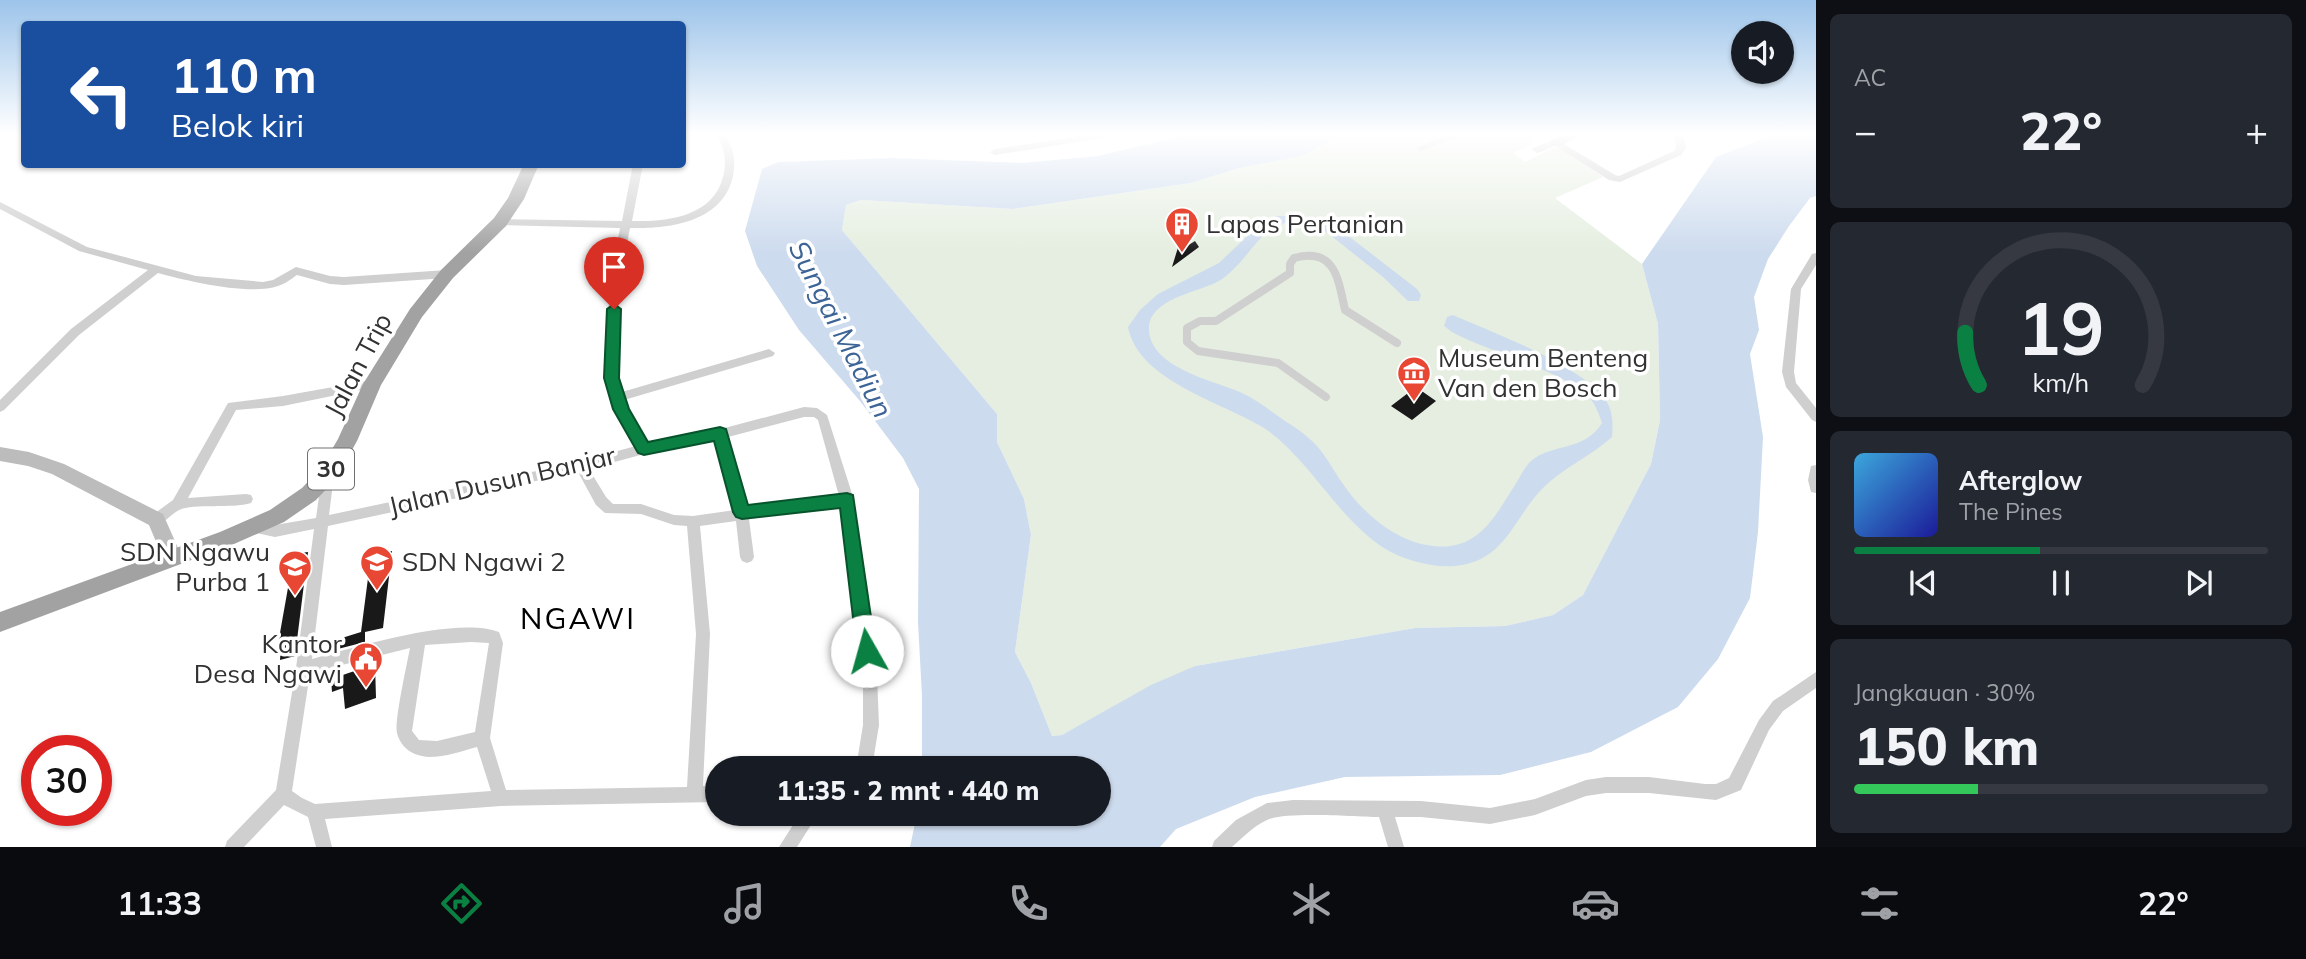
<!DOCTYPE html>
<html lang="id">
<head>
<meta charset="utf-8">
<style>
  :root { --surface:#171b24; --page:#242831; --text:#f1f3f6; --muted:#9ea1a6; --line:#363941; --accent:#0b8043 }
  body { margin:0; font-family:Mulish,sans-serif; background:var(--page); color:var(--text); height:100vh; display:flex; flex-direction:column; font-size:26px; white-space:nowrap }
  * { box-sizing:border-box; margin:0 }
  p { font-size:23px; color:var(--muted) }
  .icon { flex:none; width:38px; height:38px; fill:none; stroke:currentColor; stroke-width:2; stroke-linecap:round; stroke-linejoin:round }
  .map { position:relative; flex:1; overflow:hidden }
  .panel { display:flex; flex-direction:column; gap:14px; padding:14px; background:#0d0f14; width:490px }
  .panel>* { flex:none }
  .banner { position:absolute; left:21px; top:21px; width:665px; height:147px; border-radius:7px; box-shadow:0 2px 5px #0004; background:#1a4fa0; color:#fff; overflow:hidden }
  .controls { position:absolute; left:1731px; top:21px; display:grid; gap:14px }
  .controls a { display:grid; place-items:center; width:63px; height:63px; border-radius:50%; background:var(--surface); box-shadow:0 2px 5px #0004; font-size:35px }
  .speed { position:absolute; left:21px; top:735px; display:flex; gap:14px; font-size:35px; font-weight:700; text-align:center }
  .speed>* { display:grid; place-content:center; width:91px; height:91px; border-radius:50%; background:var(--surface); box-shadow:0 2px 5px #0004; line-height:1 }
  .speed .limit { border:10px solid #d22; background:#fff; color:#111 }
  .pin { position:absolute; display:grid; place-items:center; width:60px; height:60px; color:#fff; margin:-72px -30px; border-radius:50% 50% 50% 0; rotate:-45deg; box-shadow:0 0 7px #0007 }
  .pin .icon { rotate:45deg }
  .me { position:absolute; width:77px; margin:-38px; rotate:353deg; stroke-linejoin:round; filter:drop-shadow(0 0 5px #0008) }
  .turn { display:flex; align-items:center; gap:24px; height:147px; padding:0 35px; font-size:32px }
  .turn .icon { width:91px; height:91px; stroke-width:2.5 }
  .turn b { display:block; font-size:49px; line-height:60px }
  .big { font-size:52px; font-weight:800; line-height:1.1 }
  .panel .card { flex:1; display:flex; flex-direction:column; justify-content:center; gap:10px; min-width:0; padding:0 24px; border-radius:10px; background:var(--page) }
  .panel .dial { align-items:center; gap:0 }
  .dial svg { height:182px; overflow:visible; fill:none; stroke:var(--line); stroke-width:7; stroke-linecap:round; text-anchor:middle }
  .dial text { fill:var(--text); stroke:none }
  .song { display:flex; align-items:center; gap:21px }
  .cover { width:84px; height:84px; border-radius:10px; background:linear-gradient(135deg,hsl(200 70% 55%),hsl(240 70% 35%)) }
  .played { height:7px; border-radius:4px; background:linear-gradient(90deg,var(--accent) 45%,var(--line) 45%) }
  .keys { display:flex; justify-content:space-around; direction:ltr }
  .heat { display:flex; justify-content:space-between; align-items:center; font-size:38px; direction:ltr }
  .charge { height:10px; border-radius:5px; background:linear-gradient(90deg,#34c759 30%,var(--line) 0) }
  .trip { position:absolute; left:705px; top:756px; width:406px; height:70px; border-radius:35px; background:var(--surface); box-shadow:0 2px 5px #0004; font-weight:800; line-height:70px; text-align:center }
  .menu { display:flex; height:112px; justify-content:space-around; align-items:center; background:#090b0e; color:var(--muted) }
  .menu .icon { width:49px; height:49px }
  .menu .current { color:var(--accent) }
  .menu b { font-size:32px; color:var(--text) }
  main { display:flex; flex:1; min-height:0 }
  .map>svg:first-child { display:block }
  .green { fill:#e5eee0 }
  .water { fill:#cddbee }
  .building { fill:#191919 }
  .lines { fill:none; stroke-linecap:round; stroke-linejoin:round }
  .pedestrian { stroke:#cfcfcf; stroke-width:8 }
  .minor { fill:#cfcfcf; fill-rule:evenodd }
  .tertiary { fill:#cfcfcf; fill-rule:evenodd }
  .secondary { fill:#bcbcbc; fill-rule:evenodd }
  .trunk { fill:#a2a2a2; fill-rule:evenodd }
  .route { fill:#0b8043; stroke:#07532c; stroke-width:2 }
  .labels { text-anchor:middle; stroke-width:7; stroke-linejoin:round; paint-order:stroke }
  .shield { fill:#fff; stroke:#707070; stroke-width:2 }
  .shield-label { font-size:24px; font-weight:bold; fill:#323232 }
  .poi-label { font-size:26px; fill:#323232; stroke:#fff; text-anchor:start }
  .street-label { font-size:26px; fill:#323232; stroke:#fff }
  .water-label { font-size:28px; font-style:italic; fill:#3d6496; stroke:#fff }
  .quarter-label { font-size:30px; letter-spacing:2px; fill:#000; stroke:#fff }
</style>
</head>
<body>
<main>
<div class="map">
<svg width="1816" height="847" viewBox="0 0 1816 847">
  <rect width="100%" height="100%" fill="#fff"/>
  <path class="green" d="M1344,135H1534L1531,145L1513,153L1525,162L1558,146L1603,177L1555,198L1642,264L1658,324L1660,420L1651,464L1583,595L1553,615L1505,626L1415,628L1195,666L1062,735L1052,736L1031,683L1015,652L1031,535L1024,499L997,442V414L842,230L846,205L861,200L1013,209L1191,183L1239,168L1302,156Z"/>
  <path class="water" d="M1186,135H1344L1302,156L1239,168L1191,183L1013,209L861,200L846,205L842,230L997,414V442L1024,499L1031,535L1015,652L1031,683L1052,736L1062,735L1151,685L1195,666L1415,628L1505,626L1553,615L1583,595L1651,464L1660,420L1658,324L1642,264L1716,157L1772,135H1816V196L1810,198L1789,226L1768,259L1754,297L1759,330L1750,354L1763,437L1758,532L1750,598L1718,659L1678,707L1591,752L1500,775L1345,777L1255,797L1176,829L1160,847H910L917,814H1099V768H922V696L918,622L919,489L903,458L860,401L799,330L757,266L745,231L762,169L778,162L891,158L1022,163L1098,156Z
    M1277,216H1299L1333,224L1417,289L1421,295L1419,301H1408L1383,277L1325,231C1312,223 1294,219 1279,225C1257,233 1243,268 1217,282C1196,293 1147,299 1149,331C1152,369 1216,381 1242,393C1255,399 1267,408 1278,416C1289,424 1302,431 1312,441C1325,453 1333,470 1343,484C1361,511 1394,540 1427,545C1478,555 1495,516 1518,480C1521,475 1525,467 1530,462C1552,442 1583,453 1602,423C1599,414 1596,406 1590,398C1569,373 1484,350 1452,332L1444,326L1447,317L1453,315C1491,332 1593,369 1609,406C1613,416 1613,427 1612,437C1591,456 1563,468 1543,488C1513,518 1506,561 1455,566C1433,568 1403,560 1384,548C1337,518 1309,458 1264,428C1222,402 1138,381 1128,327L1140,310L1158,294L1219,263L1260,224Z"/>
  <path class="building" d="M1180,241L1182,249L1195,241L1199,247L1172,267Z
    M1416,387L1436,401L1412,420L1391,406Z
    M392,551L383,628L365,632V642L330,651L329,642L361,632L371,555Z
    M308,552L295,656L280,660L281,644H278L294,554Z
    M375,664L376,698L345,709L343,688L332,692L331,679Z"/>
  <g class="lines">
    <path class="pedestrian" d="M1326,397L1278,363L1198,351L1187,342V328L1200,321H1216L1290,273V264L1294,258C1335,247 1338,278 1345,310L1397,343"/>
    <path class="minor" d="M716,135H725C734,148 736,161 733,176C723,222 670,229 630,228C622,269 609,353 622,392L769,349L775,353L773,356L624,400L647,443L721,429L804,407L817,408L827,415L854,500L877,676L879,725L872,768H856L863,725V676L841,506L749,519L754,557L752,561L747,563L742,561L740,557L736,521L700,526L710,634L703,786H718V802L501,806L325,819L332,847H316L308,817L284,805L244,847H225L227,841L276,790L296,668L314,529L275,537L247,531L245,527L247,523L252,521L275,525L316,518L322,475L323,471H333L334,475L329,515L569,464L636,446L615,409L605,378L606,332L613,264L620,228L500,225L495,222L500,219L622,221L633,164H643L632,221C666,222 713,217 723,177C727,162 725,148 716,135ZM804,417H814L818,420L839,496L748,508L728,437ZM716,440L735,510L693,516L674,515L641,504H613L606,497L589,469L644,454ZM578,472L596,505L605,513L641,514L674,525L687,526L696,634L687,787L506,790L490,738L503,643L499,632C457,616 356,647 312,659L328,526ZM471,642L489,643L475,732L437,741L419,740L412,731L425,645ZM410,648C407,664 394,722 397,733C401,749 414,756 429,757C446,757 462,751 477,747L491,791L315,804L302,798L292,791L310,673Z
      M1087,135H1107L1102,138L995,155L990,152L995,149Z
      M1449,135H1462L1424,150L1421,151L1416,148Z
      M1674,135H1683L1686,148L1681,155L1620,182L1609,180L1551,143L1553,141H1559L1615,175L1619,176L1674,151L1676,148Z
      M0,202L87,247L196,276L263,282L273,280L296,267L330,276L344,277L447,270L452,274L447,278L344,285L330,284L297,275C291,279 285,284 278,286C251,296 187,281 158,273L79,335L4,410L0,412V400L71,329L148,270L79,251L0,209Z
      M1816,253V265L1801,289L1794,372L1796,383L1816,408V422L1812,420L1786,387L1782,372L1791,289L1812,254Z
      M372,380L378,384L376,387L283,406L236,410L188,498L246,494L251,495L253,499L251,503C232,509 194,503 179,510C169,515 163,527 151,524L149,520L151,516L173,500L228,403L283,396Z
      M1816,465V493L1811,492L1808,480L1811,466Z
      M1816,672V688L1783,711L1769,730L1741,790L1716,800L1649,793H1606L1586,796L1535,815L1490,824L1421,817H1395L1404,847H1388L1379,817C1354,817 1287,811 1267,820C1254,826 1243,837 1232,847H1212L1214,841L1236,820L1267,803L1293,800L1421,801L1490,808L1535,799L1586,780L1606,777H1649L1705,784H1716L1729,778L1759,720L1773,701Z
      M800,814H818L797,847H779Z"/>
    <path class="tertiary" d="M1564,135H1580L1541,152L1537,153L1531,149Z"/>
    <path class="secondary" d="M1563,135H1580L1561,146H1551V140Z
      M0,447L29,452L64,464L163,514L182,557L179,563L172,565L165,563L149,525L52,474L28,466L0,461Z"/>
    <path class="trunk" d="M524,164H539L524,199L506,226L453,278L422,317L381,385L357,441L335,480L316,500L284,522L234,544L0,632V612L220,532L270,510L302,488L321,468L338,439L363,384L410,309L441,270L494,218L508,198Z"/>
  </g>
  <linearGradient id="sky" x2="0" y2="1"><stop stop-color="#9dc4ea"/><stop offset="0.53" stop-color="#fff"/><stop offset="1" stop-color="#fff" stop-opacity="0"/></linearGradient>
  <rect width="1816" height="253" fill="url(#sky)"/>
  <path class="route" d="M614,304L621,309L619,378L629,409L648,442L720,427L726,429L748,505L847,493L853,495L876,651L873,657L867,659L860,657L857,651L840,508L742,519L736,517L733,512L714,441L644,455L638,453L613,409L604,378L607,309Z"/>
  <defs>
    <g id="building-pin" transform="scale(1.75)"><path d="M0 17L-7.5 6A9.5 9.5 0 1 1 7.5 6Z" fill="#e84734" stroke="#fff"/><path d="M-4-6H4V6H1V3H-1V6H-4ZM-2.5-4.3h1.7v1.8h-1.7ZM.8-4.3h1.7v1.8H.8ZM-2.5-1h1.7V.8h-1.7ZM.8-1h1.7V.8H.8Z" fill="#fff"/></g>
    <g id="museum-pin" transform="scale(1.75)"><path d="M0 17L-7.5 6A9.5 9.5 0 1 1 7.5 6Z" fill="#e84734" stroke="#fff"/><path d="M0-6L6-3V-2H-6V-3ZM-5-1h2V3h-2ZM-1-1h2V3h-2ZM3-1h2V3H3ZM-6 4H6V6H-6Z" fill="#fff"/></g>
    <g id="school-pin" transform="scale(1.75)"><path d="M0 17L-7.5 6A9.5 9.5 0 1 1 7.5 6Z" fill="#e84734" stroke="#fff"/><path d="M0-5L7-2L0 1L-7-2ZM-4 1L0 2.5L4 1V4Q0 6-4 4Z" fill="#fff"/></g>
    <g id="civic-pin" transform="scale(1.75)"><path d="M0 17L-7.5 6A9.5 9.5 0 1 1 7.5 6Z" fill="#e84734" stroke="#fff"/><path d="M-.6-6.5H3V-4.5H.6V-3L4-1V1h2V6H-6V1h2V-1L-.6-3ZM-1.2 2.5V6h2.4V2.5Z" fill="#fff"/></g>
  </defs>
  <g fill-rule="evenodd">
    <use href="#building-pin" x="1182" y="224"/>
    <use href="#museum-pin" x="1414" y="373"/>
    <use href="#school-pin" x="377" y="562"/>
    <use href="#school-pin" x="295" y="567"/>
    <use href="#civic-pin" x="366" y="659"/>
  </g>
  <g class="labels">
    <rect class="shield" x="308" y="448.5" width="46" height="41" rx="5"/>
    <g class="shield-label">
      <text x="331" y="477">30</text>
    </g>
    <g class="poi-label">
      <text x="1206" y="233">Lapas Pertanian</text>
      <text x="1438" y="367">Museum Benteng<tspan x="1438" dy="30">Van den Bosch</tspan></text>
      <text x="270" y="561" text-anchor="end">SDN Ngawu<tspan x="270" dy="30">Purba 1</tspan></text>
      <text x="402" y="571">SDN Ngawi 2</text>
      <text x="342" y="653" text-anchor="end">Kantor<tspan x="342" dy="30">Desa Ngawi</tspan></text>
    </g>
    <g class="street-label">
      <text transform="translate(358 365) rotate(-62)" y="9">Jalan Trip</text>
      <text transform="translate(502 481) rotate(-13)" y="9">Jalan Dusun Banjar</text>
    </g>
    <g class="water-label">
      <text transform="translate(841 329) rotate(63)" y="10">Sungai Madiun</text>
    </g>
    <g class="quarter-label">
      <text x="578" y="629">NGAWI</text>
    </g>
  </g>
</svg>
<div class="controls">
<a><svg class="icon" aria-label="sound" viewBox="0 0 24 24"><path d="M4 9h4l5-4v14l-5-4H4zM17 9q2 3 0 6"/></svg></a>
</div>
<div class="speed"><div class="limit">30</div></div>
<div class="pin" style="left:614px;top:309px;background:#d93025"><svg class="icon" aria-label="arrive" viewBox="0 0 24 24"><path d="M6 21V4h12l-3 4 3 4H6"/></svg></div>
<svg class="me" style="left:867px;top:651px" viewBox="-20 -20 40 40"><circle r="19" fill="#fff"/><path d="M0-13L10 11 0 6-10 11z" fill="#0b8043"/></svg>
<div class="trip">11:35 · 2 mnt · 440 m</div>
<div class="banner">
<div class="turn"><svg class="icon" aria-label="left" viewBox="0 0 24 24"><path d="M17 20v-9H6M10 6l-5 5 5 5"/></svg><div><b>110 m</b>Belok kiri</div></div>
</div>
</div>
<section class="panel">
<div class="card"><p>AC</p>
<div class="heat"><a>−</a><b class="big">22°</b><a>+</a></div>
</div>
<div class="card dial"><svg viewBox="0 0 100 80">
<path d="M14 69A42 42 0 1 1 86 69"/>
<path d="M14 69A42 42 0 0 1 8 46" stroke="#0b8043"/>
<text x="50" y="56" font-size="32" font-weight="700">19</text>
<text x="50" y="72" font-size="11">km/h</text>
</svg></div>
<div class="card">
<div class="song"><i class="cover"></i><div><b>Afterglow</b><p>The Pines</p></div></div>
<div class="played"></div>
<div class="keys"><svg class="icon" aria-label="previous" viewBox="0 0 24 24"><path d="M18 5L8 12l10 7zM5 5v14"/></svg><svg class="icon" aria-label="pause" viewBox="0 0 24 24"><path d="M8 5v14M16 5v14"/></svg><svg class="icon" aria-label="next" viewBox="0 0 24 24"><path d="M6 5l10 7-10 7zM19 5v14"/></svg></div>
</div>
<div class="card"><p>Jangkauan · 30%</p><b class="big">150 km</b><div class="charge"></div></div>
</section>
</main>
<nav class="menu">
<b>11:33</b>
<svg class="icon current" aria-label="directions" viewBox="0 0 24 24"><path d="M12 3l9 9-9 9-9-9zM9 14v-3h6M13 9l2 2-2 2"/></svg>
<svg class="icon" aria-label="music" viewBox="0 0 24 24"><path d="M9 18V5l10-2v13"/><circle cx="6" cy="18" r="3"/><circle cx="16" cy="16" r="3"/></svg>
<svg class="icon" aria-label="phone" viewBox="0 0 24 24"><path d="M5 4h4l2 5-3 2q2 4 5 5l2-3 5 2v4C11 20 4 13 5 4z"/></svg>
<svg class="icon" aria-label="climate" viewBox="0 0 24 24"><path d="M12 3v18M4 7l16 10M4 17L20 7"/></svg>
<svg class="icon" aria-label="car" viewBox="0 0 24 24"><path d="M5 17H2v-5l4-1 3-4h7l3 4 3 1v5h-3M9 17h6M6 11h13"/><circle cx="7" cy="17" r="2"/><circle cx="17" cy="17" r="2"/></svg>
<svg class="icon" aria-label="filters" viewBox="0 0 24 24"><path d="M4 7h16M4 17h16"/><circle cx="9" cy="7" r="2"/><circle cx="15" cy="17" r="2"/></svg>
<b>22°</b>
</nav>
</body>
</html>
